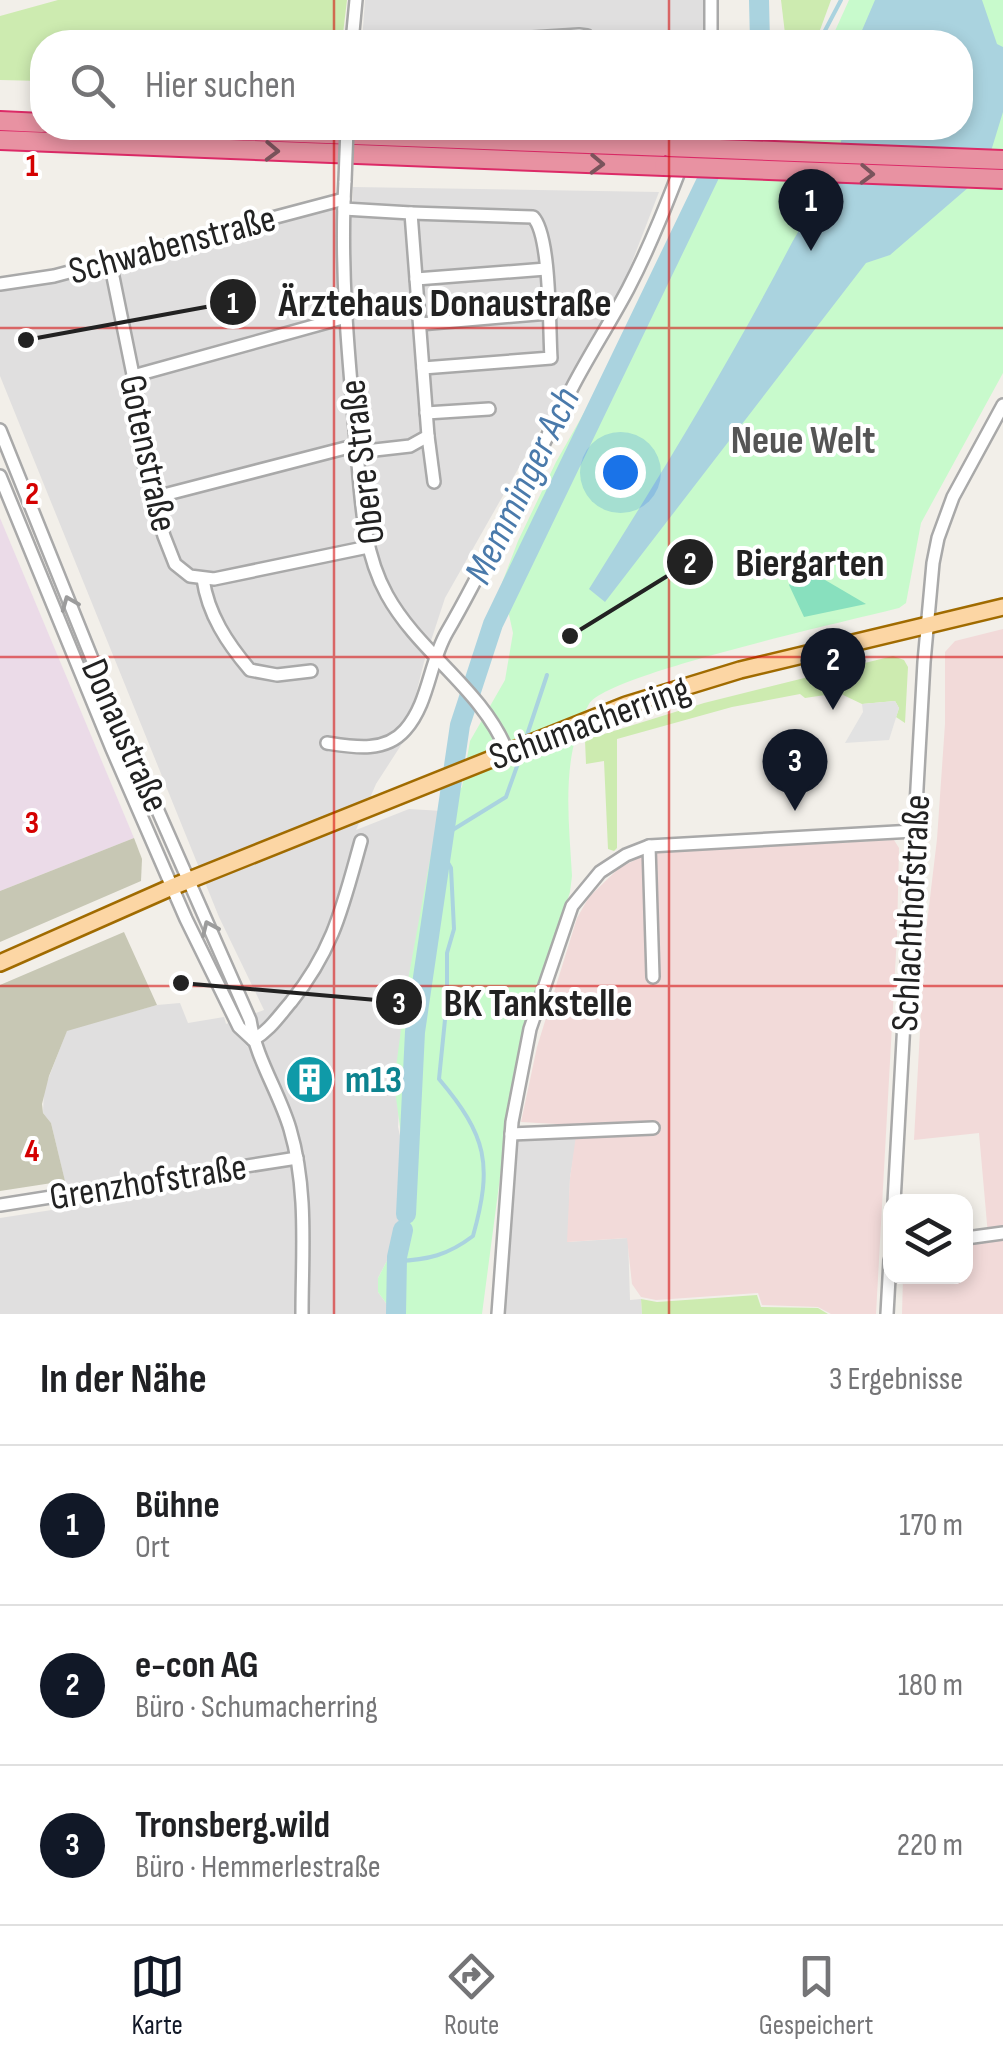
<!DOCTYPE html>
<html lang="de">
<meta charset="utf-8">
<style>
:root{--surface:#fff;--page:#f6f6f6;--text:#202124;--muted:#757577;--line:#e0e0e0;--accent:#111827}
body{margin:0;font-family:"Sofia Sans Condensed",sans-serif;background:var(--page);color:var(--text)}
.controls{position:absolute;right:30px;bottom:30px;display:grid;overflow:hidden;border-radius:20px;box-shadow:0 5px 15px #0003}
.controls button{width:90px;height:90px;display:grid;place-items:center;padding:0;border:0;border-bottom:2px solid var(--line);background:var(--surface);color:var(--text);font:50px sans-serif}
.you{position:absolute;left:620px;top:472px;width:35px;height:35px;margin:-25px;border:8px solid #fff;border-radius:50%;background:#1a73e8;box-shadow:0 0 0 15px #1a73e833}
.badge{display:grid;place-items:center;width:65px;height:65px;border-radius:50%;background:var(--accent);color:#fff;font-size:32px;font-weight:700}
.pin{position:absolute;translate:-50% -82px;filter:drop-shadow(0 2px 5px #0008)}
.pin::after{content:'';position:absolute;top:52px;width:35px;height:30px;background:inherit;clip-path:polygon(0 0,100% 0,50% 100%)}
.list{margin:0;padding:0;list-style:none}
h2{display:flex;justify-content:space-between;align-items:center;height:130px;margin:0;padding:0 40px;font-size:42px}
h2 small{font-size:32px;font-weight:400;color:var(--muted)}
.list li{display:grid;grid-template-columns:65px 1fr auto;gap:30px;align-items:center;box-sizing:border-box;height:160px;padding:0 40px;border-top:2px solid var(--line)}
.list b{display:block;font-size:38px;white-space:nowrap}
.list p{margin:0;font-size:32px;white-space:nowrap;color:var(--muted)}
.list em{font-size:32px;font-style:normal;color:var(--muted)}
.icon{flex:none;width:55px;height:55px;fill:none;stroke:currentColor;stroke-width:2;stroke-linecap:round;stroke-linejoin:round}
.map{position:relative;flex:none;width:1003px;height:1314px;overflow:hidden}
.search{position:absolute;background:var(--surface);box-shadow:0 5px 15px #0003;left:30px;right:30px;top:30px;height:110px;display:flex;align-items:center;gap:25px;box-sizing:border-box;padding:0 35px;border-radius:40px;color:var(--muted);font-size:38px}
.sheet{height:610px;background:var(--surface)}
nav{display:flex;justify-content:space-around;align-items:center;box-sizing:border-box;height:140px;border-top:2px solid var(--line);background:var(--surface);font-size:28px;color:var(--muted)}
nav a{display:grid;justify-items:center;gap:5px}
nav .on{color:var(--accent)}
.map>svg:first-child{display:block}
.residential{fill:#e0dfdf}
.commercial{fill:#f2dad9}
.industrial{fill:#ebdbe8}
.construction{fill:#c7c7b4}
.grass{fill:#cdebb0}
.park{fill:#c8facc}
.pitch{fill:#88e0be}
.parking{fill:#e2e2e2}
.water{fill:#aad3df}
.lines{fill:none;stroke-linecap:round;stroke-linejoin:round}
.stream{stroke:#aad3df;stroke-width:4}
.river{stroke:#aad3df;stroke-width:20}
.minor-casing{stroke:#a9a9a9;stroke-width:16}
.major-casing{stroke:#a06b00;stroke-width:20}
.highway-casing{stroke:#dc2a67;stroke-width:22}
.minor{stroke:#fff;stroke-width:11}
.major{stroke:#fcd6a4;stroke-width:15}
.highway{stroke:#e892a2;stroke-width:18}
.minor-bridge-casing{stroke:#a9a9a9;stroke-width:16;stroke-linecap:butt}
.highway-bridge-casing{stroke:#dc2a67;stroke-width:22;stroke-linecap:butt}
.minor-bridge{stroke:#fff;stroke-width:11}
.highway-bridge{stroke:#e892a2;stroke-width:18}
.oneway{stroke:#7b545c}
.oneway2{stroke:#9c9c9c}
.grid{fill:none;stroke:#d40000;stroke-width:2.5;stroke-opacity:0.55}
.labels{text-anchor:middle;stroke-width:8;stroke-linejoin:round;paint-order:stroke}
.street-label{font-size:38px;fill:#222;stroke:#fff}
.culture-label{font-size:38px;font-weight:bold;fill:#0d838f;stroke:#fff;text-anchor:start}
.neighbourhood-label{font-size:40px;font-weight:bold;fill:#555;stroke:#fff}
.water-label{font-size:40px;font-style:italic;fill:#4a7aab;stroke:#fff}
.grid-label{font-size:32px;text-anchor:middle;font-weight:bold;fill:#d40000;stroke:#fff;stroke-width:8;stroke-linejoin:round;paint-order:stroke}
.leader{fill:none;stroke:#222;stroke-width:4}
.callout-dot{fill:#222;stroke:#fff;stroke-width:4}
.mark-label{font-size:30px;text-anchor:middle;font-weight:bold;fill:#fff}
.callout-label{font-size:40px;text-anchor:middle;font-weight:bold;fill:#222;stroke:#fff;stroke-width:8;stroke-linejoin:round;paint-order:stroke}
</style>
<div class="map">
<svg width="1003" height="1314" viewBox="0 0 1003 1314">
<rect width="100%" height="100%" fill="#f2efe9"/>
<g class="residential">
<path d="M365,0H706L702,42H362Z"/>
<path d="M353,187L659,192L625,280L445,598L424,662L405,739L376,784L356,830L409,809L442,811L406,991L398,1127L403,1149V1207L389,1257L378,1278V1292L394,1314H0V1218L71,1207L51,1123L43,1113L44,1090L67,1030L157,1005L180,1003L188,1023L224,1017L226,1024L264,1010L219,917L0,376V292L125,264L353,203Z"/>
<path d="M577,1136L570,1178L568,1242L628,1238L630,1300L641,1299L642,1314H504L516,1141Z"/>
</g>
<g class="commercial">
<path d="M1003,629V1314H902L903,1277L966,1276V1239L988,1235L979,1133L914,1140L925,940L937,839L945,724V652L955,641Z"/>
<path d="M894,840L899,848L897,935L876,1314H831L818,1307L762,1305L758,1293L656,1300L641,1297L632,1284L627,1238L567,1242L570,1178L577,1128L574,1125L521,1122L537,1047L577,918L589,897L619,868L647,854L661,852Z"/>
</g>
<path class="industrial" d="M0,518L134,838L0,891Z"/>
<g class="construction">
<path d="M134,838L142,859L141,881L0,942V891Z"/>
<path d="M124,932L157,1005L67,1031L49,1076L42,1104L43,1113L51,1123L65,1181L0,1191V985Z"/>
</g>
<g class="grass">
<path d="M58,0H347L342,42H42V81L0,80V16Z"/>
<path d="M781,0H831L820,30L805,42H786Z"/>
<path d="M893,656L904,660L908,667L905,723L896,717L899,708L895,701L862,704L839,693L805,698L800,694L732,707L617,739V848L614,851L608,849L604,761L586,764L585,740L704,703Z"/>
<path d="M757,1295L761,1307L818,1308L828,1314H642L641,1299L657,1302Z"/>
</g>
<path class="park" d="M849,0H1003V373L921,523L906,603L899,608C853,620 606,674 589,704C560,756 569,820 572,876L570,892L514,1071L482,1314H394L378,1292V1278L389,1257L403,1207V1149L394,1083L406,991L435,832L443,807L462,787L470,741L505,680L513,633L502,583L518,541L556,462L680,244L723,128H960V42H830Z"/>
<path class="pitch" d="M803,567L866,604L804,617L789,585Z"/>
<path class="parking" d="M895,701L899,708L889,740L845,743L863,712L862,704Z"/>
<path class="water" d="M875,0H982L997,44L1003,47V112L984,174L890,255L866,263L605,602L589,589C658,479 727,367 787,252C801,224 820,201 833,172C839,159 840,142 844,128H960V42H857Z"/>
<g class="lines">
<g class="stream">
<path d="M819,42L841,0"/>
<path d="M525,741L547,675"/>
<path d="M446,834L506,797L521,755"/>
<path d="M397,1261C428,1260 448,1255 473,1236C493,1164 487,1136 439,1079L447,1000V953L454,929L451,868L443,854"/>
</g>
<g class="river">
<path d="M759,0L760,42"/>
<path d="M406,1214L415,1032L460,725L493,624L732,128"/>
<path d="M396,1314L397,1257L403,1230"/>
</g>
<defs>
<g id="minor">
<path d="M711,0V42"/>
<path d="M352,42L356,0"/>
<path d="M469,42L579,35L587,36L591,42"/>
<path d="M345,181C340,267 348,354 356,440C361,492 361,548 387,595C419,653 482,689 507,751"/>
<path d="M344,209L411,213L428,436L410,446L357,452"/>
<path d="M411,213L533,217C551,235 549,330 551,358L423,368"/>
<path d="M110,262L140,409L142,457L164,536L175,564L190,576L214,579L368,547"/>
<path d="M416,279L546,269"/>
<path d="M0,284L54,276L344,199"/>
<path d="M420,324L549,313"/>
<path d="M133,376L346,317"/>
<path d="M426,413L489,409"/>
<path d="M0,430L103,686L250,1020C256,1059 279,1092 290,1129C308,1190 302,1252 302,1314"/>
<path d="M428,436L434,482"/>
<path d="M0,476L112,749L186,919L239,1027L253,1040"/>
<path d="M152,498L357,445"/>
<path d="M203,579C208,614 227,643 250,670L277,675L311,671"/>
<path d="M327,743C353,747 385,753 405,730C429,703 429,663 447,632C493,553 529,469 572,388C589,355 610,323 628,289C655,237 675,182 696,128"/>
<path d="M649,846L653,977"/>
<path d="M253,1040C270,1030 278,1017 291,1002C334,949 343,905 361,841"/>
<path d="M511,1134L653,1128"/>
<path d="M894,1202L924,662L933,563L938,538L953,497L1003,405"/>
<path d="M0,1205L297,1158"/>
<path d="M966,1238L1003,1233"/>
<path d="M498,1314L512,1122L530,1029L572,906L600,872L626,855L649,846L914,831"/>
<path d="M887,1314L890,1260"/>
</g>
<path id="major" d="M0,963L172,887L626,705L740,670L1003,607"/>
<g id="highway">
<path d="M0,121L42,123"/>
<path d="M165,128L669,147"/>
<path d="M0,140L664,166"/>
</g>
</defs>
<use href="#minor" class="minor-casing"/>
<use href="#major" class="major-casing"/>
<use href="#highway" class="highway-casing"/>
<use href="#minor" class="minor"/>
<use href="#major" class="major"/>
<use href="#highway" class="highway"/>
<defs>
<path id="minor-bridge" d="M345,181L347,128"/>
<g id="highway-bridge">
<path d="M669,147L1003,160"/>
<path d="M664,166L1003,179"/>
</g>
</defs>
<use href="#minor-bridge" class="minor-bridge-casing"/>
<use href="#highway-bridge" class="highway-bridge-casing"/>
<use href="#minor-bridge" class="minor-bridge"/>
<use href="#highway-bridge" class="highway-bridge"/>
</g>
<defs><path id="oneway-chevron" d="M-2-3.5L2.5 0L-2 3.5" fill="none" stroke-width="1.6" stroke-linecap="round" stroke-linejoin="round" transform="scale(2.5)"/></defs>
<g class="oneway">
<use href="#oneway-chevron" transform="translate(272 151) rotate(2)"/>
<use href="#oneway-chevron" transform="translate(597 164) rotate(2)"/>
<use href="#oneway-chevron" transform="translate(867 174) rotate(2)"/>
</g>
<g class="oneway2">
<use href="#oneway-chevron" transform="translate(69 603) rotate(-112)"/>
<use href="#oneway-chevron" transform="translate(209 928) rotate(-114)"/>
</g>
<path class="grid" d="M334,0V42M669,0V42M334,128V1314M669,128V1314M0,328H1003M0,657H1003M0,986H1003"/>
<defs>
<symbol id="building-disc" viewBox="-11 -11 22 22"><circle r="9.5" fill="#0f9aa8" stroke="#fff"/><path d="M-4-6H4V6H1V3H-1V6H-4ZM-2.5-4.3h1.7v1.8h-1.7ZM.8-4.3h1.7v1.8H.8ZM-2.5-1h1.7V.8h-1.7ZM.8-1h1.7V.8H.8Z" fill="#fff"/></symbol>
</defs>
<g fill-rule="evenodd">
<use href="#building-disc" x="282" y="1052" width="55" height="55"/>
</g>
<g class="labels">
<g class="street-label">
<text transform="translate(172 244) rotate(-15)" y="13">Schwabenstraße</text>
<text transform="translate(149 453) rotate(78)" y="13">Gotenstraße</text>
<text transform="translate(361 462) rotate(-97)" y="13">Obere Straße</text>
<text transform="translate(589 722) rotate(-20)" y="13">Schumacherring</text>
<text transform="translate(126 735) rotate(66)" y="13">Donaustraße</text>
<text transform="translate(910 913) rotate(-87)" y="13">Schlachthofstraße</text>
<text transform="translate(148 1181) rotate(-9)" y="13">Grenzhofstraße</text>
</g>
<g class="culture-label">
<text x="345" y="1092">m13</text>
</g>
<g class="neighbourhood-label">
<text x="803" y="453">Neue Welt</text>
</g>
<g class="water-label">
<text transform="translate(521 485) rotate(-64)" y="14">Memminger Ach</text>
</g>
</g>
<g class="grid-label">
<text x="32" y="176">1</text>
<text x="32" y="504">2</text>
<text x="32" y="833">3</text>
<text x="32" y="1161">4</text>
</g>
<path class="leader" d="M26 340L233 302M570 636L690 562M181 983L399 1002"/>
<g class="callout-dot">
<circle cx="26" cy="340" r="10"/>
<circle cx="570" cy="636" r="10"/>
<circle cx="181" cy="983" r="10"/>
<circle cx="233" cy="302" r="25"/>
<circle cx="690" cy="562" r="25"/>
<circle cx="399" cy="1002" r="25"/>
</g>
<g class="mark-label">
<text x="233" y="313">1</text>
<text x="690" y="573">2</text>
<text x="399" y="1013">3</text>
</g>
<g class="callout-label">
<text x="445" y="316">Ärztehaus Donaustraße</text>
<text x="810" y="576">Biergarten</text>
<text x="538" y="1016">BK Tankstelle</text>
</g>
</svg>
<div class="controls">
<button><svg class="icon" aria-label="layers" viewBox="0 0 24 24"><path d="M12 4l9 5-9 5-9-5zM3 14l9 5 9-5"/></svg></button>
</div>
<div class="you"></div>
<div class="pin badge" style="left:811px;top:251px">1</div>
<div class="pin badge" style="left:833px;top:710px">2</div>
<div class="pin badge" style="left:795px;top:811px">3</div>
<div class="search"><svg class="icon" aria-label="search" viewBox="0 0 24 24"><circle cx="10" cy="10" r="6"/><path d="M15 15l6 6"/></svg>Hier suchen</div>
</div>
<section class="sheet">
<h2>In der Nähe<small>3 Ergebnisse</small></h2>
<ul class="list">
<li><span class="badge">1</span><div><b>Bühne</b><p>Ort</p></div><em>170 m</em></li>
<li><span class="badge">2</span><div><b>e-con AG</b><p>Büro · Schumacherring</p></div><em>180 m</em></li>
<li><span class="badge">3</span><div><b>Tronsberg.wild</b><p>Büro · Hemmerlestraße</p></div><em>220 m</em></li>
</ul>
</section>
<nav>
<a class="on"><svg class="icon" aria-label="map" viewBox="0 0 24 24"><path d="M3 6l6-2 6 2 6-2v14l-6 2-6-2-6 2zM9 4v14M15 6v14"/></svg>Karte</a>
<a><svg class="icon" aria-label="directions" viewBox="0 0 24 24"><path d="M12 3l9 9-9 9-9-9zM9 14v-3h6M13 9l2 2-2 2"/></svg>Route</a>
<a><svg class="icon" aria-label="saved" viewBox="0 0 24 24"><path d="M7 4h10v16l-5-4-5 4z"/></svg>Gespeichert</a>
</nav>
